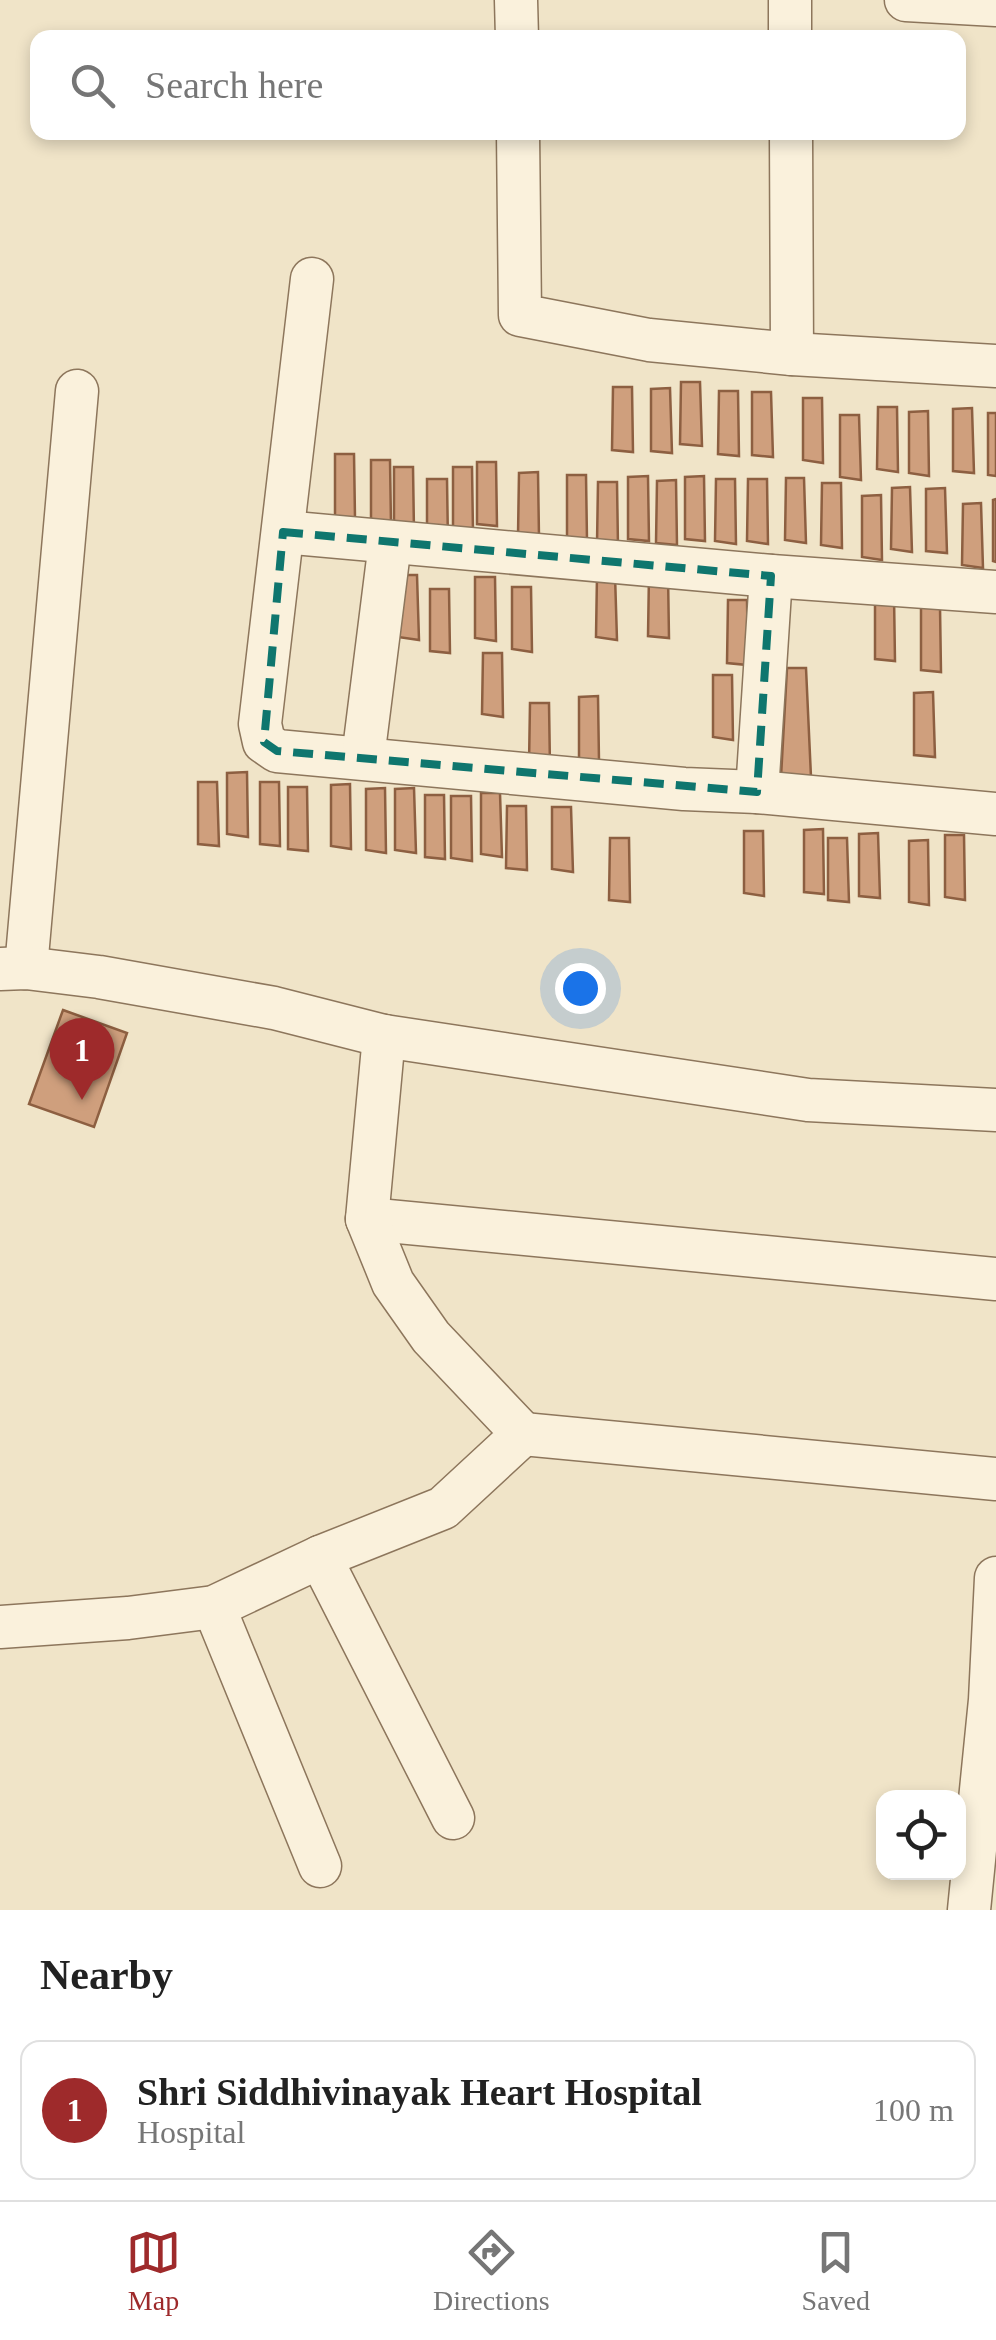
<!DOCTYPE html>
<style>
:root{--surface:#fff;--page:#f2f2f2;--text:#222;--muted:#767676;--line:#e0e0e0;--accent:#9e2a2b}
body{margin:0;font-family:"Times New Roman",serif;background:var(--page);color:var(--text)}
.controls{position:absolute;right:30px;bottom:30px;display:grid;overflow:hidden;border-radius:20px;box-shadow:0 5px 15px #0003}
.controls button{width:90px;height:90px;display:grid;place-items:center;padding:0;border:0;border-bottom:2px solid var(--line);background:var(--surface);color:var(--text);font:50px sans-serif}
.you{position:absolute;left:580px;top:988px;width:35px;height:35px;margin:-25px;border:8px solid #fff;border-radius:50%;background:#1a73e8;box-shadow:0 0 0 15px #1a73e833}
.badge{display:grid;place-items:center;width:65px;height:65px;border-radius:50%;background:var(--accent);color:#fff;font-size:32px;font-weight:700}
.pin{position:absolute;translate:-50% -82px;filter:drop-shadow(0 2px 5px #0008)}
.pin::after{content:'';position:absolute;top:52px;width:35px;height:30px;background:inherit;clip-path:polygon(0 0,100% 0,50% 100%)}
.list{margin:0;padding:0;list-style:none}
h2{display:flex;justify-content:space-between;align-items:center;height:130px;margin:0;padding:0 40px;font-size:42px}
h2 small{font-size:32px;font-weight:400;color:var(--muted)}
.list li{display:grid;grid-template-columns:65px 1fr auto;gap:30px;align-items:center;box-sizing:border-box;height:140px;margin:0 20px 20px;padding:0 20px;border:2px solid var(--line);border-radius:20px}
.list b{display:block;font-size:38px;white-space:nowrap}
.list p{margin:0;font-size:32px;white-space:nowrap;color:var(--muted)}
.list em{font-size:32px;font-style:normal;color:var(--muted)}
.icon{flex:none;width:55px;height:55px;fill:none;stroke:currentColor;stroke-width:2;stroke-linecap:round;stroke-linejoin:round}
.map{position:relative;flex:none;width:996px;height:1910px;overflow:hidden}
.search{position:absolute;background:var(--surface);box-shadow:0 5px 15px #0003;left:30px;right:30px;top:30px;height:110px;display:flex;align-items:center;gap:25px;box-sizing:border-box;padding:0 35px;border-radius:20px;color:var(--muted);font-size:38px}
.sheet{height:290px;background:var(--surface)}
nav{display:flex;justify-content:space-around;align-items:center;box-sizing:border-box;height:140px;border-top:2px solid var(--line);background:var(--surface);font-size:28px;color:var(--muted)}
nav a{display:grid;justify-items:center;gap:5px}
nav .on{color:var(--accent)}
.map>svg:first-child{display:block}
.building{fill:#cf9f7d;stroke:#8d5f41;stroke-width:2.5}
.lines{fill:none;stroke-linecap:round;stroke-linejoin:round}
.minor-casing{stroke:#8d765c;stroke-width:45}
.minor{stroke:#faf1dc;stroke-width:42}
.marked{fill:none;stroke:#0f766e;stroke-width:8;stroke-dasharray:20 12;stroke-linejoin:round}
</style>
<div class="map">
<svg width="996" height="1910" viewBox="0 0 996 1910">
<rect width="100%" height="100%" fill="#f0e4c8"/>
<g class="building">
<path d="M681,382H700L702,446L680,444Z"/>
<path d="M613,387H632L633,452L612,450Z"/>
<path d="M670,388L672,453L651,451V389Z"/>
<path d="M719,391H738L739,456L718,454Z"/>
<path d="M752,392H771L773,457L752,455Z"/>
<path d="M803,398H822L823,463L803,460Z"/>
<path d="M878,407H897L898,472L877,469Z"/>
<path d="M972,408L974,473L953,471V409Z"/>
<path d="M928,411L929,476L909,473V412Z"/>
<path d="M988,413H996V476L988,475Z"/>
<path d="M840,415H859L861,480L840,477Z"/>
<path d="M335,454H354L355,518L335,516Z"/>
<path d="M371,460H390L391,525L371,523Z"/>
<path d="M477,462H496L497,526L477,524Z"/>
<path d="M394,467H413L414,532L394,530Z"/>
<path d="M453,467H472L473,532L453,530Z"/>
<path d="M538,472L539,537L518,535L519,473Z"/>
<path d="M567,475H586L587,540L567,538Z"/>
<path d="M648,476L649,541L628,539V477Z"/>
<path d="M704,476L705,541L685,539V477Z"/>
<path d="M786,478H804L806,543L785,540Z"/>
<path d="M427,479H447L448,544L427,541Z"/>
<path d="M716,479H735L736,544L715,541Z"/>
<path d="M748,479H767L768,544L747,541Z"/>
<path d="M676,480L677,545L656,543L657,481Z"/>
<path d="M598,482H617L618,547L597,544Z"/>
<path d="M822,483H841L842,548L821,545Z"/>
<path d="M910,487L912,552L891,549L892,488Z"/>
<path d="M945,488L947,553L926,551V489Z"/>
<path d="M881,495L882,560L862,557V496Z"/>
<path d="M996,499V562L993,561V500Z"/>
<path d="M981,503L983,568L962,565L963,504Z"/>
<path d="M649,574H668L669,638L648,636Z"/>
<path d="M398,575H417L419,640L398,637Z"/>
<path d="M597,575H615L617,640L596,637Z"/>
<path d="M475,577H495L496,641L475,638Z"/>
<path d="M512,587H531L532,652L512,649Z"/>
<path d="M430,589H449L450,653L430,651Z"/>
<path d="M875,596H894L895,661L875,659Z"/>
<path d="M728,600H747L748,665L727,663Z"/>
<path d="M921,607H940L941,672L921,670Z"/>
<path d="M483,653H502L503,717L482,714Z"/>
<path d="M787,668H806L811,777H781Z"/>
<path d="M713,675H732L733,740L713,737Z"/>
<path d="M933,692L935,757L914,755V693Z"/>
<path d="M598,696L599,761L579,759V697Z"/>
<path d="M530,703H549L550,768L529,765Z"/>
<path d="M247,772L248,837L227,834V773Z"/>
<path d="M198,782H217L219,846L198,844Z"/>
<path d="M260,782H279L280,846L260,844Z"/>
<path d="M350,784L351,849L331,846V785Z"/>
<path d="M288,787H307L308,851L288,849Z"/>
<path d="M385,788L386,853L366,850V789Z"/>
<path d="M414,788L416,853L395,850V789Z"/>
<path d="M481,793H500L502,857L481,854Z"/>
<path d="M425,795H444L445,859L425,857Z"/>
<path d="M451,796H471L472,861L451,858Z"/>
<path d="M507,806H526L527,870L506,868Z"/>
<path d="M552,807H571L573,872L552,869Z"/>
<path d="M823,829L824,894L804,892V830Z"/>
<path d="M744,831H763L764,896L744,893Z"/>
<path d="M878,833L880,898L859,896V834Z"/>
<path d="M945,835H964L965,900L945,897Z"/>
<path d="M610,838H629L630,902L609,900Z"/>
<path d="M828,838H847L849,902L828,900Z"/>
<path d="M928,840L929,905L909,902V841Z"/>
<path d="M63,1010L127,1033L94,1127L29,1104Z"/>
</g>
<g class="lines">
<defs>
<g id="minor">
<path d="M516,0L517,38"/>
<path d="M790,0V38"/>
<path d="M906,0L996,5"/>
<path d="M518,132L520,315L649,340L792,354L996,366"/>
<path d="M791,132L792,354"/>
<path d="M312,279L260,724L264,742L277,751L684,789L757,792L996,814"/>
<path d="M283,532L771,576L996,592"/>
<path d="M363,758L390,543"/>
<path d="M757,792L771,576"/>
<path d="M26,968L77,391"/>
<path d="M0,969L26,968L99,977L274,1008L384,1036L808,1100L996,1110"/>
<path d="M367,1219L996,1279"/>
<path d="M523,1434L996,1479"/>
<path d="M320,1557L453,1818"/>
<path d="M214,1607L320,1866"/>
<path d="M0,1627L128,1618L214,1607L320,1557L443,1508L523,1434L431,1337L393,1283L367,1219L384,1036"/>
<path d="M969,1910L990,1700L996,1578"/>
</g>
</defs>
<use href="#minor" class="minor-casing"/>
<use href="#minor" class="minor"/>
</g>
<path class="marked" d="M283,532L771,576L757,792L277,751L264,742Z"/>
</svg>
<div class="controls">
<button><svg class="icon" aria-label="locate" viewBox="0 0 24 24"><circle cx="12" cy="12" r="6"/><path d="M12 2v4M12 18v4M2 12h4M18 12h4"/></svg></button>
</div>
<div class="you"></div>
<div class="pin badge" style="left:82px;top:1100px">1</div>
<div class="search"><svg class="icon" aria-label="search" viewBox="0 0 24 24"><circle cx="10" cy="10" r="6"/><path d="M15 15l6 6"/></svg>Search here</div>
</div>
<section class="sheet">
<h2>Nearby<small></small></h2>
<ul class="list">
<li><span class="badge">1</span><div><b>Shri Siddhivinayak Heart Hospital</b><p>Hospital</p></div><em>100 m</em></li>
</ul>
</section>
<nav>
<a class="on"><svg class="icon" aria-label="map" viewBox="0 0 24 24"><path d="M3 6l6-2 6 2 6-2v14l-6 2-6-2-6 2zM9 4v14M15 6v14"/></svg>Map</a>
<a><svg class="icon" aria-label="directions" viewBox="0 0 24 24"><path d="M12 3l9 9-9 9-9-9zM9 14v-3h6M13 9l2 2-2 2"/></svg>Directions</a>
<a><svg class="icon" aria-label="saved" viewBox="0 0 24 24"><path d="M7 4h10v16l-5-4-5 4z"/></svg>Saved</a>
</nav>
